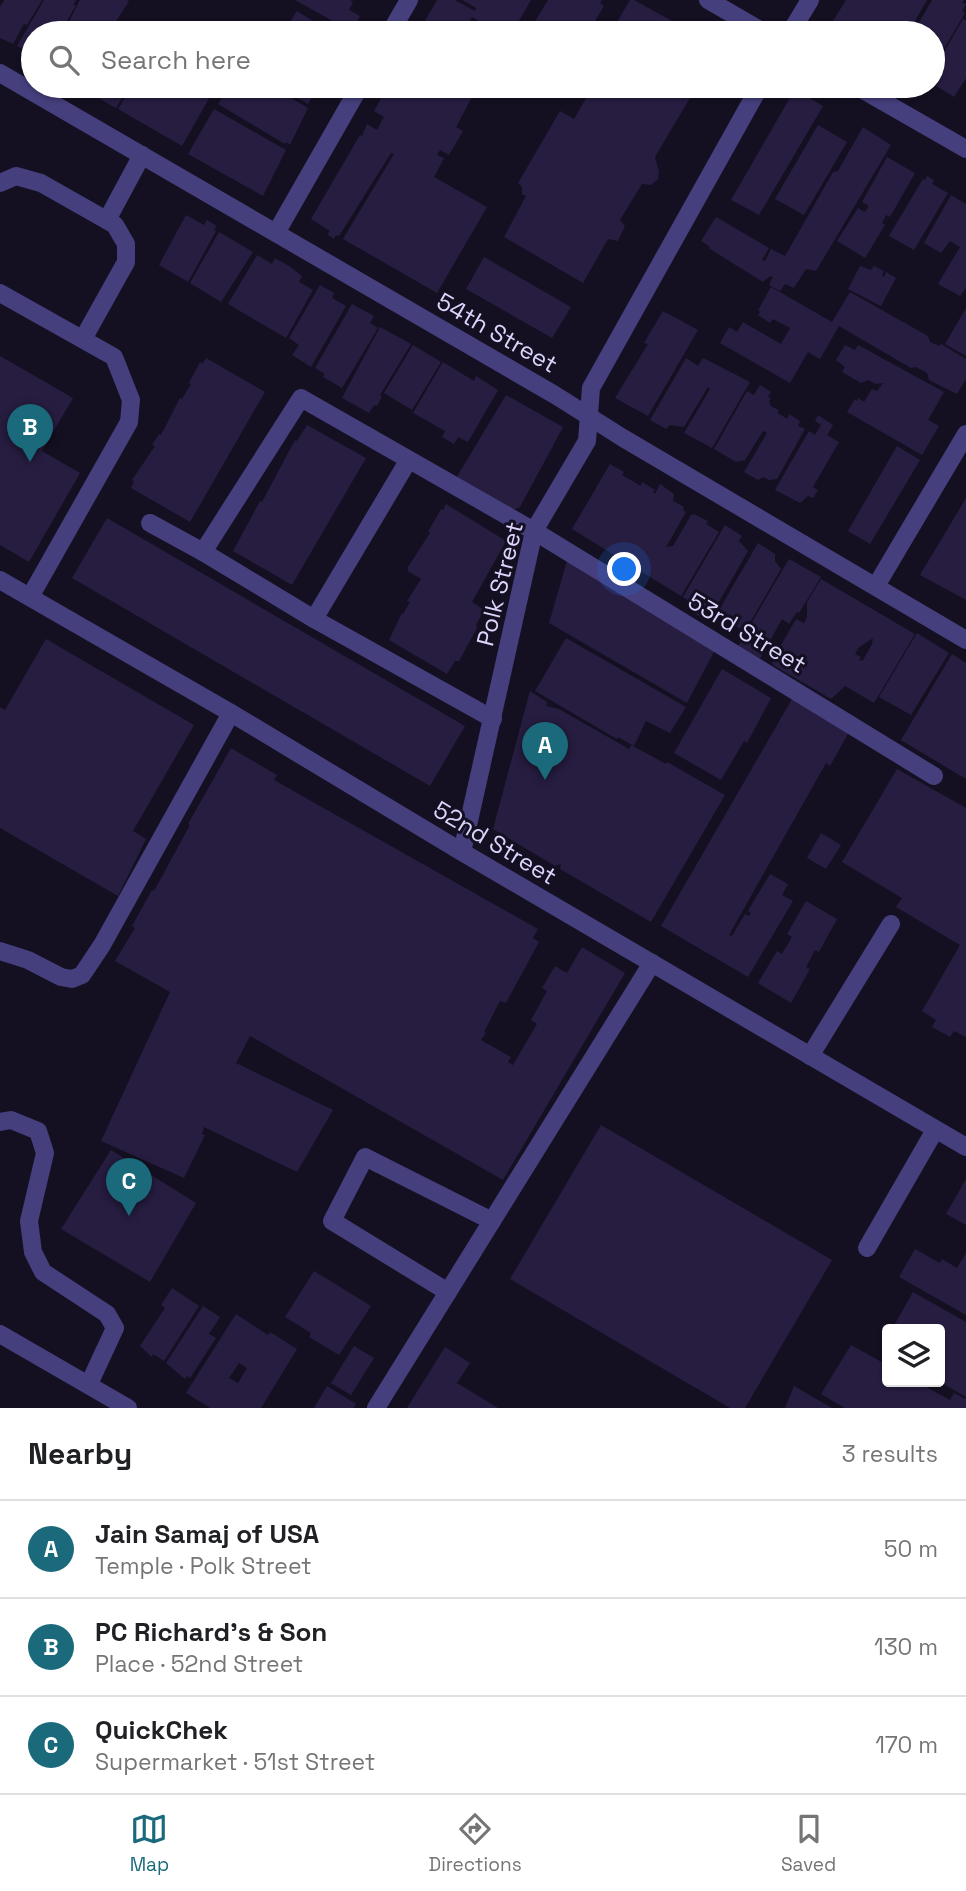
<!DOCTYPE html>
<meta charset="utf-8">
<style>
:root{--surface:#fff;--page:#f2f2f2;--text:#202124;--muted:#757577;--line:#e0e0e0;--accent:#1b6a7c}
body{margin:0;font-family:"Space Grotesk",sans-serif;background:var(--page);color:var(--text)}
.controls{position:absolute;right:21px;bottom:21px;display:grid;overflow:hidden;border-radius:7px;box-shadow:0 2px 5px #0004}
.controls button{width:63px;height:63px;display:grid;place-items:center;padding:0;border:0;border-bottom:2px solid var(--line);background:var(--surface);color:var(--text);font:35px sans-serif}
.you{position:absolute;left:625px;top:570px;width:24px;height:24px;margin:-18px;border:5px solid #fff;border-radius:50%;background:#1a73e8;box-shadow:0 0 0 10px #1a73e833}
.badge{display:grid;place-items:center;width:46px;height:46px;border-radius:50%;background:var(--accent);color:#fff;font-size:23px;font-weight:700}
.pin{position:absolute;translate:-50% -58px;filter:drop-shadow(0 2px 4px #0008)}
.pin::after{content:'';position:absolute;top:37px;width:24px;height:21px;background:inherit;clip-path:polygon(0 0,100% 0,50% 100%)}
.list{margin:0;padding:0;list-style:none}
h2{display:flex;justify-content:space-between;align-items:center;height:91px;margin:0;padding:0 28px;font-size:30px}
h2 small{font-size:23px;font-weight:400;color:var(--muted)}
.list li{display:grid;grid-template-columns:46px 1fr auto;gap:21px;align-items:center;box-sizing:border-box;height:98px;padding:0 28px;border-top:2px solid var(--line)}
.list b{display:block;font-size:26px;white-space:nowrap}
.list p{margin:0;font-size:23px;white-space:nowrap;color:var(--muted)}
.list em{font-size:23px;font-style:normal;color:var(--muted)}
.icon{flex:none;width:38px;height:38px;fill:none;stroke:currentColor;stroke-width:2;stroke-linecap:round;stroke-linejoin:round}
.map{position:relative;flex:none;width:966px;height:1408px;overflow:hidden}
.search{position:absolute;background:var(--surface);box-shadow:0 2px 5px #0004;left:21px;right:21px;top:21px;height:77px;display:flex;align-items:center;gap:18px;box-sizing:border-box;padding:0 24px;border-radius:38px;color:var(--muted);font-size:26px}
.sheet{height:385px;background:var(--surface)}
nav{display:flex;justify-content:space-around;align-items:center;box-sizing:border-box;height:98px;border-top:2px solid var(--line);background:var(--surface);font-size:19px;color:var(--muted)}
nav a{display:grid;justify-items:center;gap:4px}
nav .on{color:var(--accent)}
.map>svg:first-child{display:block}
.building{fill:#271d41;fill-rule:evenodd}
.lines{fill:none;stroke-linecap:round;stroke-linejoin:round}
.minor{stroke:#453f7d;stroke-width:18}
.labels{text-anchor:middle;stroke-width:6;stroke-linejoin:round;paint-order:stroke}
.street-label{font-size:24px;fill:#dbd4fb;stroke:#141022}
</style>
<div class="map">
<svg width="966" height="1408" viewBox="0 0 966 1408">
<rect width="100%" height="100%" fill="#141022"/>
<g class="building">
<path d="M4,0H42L27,25L24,24L13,44L0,38V7Z"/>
<path d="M44,0H76L73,5H76L60,33H33V55L17,46Z"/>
<path d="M80,0H127L129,1L113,26L110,24L104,33H63Z"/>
<path d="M295,0H350L353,2L349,10L360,16L352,29L341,23L340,25Z"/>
<path d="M437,0H455L475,11L476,8L462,0H531L512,33H499L472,17L463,33H418Z"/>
<path d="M548,0H602L600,3L604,6L588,33H528Z"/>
<path d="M630,0H634L694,33H619L613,29Z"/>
<path d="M846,0H927L908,33H842L830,26Z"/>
<path d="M932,0H964L962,3L966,4L962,11L965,13L933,67V33H913Z"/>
<path d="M297,11L332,33H283Z"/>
<path d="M963,19L966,20V78L954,97L933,84V71Z"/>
<path d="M77,86H129L116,108Z"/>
<path d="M132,86H216L182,146L118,109Z"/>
<path d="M229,86H271L308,108L290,145L286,142L285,144L218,104Z"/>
<path d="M276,86H311L316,90L308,104Z"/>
<path d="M404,86H478L456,127L463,131L449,155L440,150L437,155L444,158L434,177L487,207L437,293L343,239L394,154L391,153L339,236L336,235L334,239L327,234L330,231L311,219L360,135L362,136L367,124L377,130L384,117L374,111L387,88L399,95Z"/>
<path d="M593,86H697L655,157L659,172L658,179L651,185L642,184L620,220L625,226L618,241L608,239L583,283L504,237L526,196L522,194V187L518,183L560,111L574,119Z"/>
<path d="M795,89L823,106L759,215L731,200Z"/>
<path d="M214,109L286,150L263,196L188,154Z"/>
<path d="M818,125L847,142L804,215L775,199Z"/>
<path d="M863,127L891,145L816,271L806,269L794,288L785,284L780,291L769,285L773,277L770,276L763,282L710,249L709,246L701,241L716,217L769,248L762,260L765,261L771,249L785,256L833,172L838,171Z"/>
<path d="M887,157L915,173L890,217L886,215L882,223L885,225L865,258L837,241L858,208L865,212L869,206L862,202Z"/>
<path d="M927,176L934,180L932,184L948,193L914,250L889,236L923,179L925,180Z"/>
<path d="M951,195L966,204V288L960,296L938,284L960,247L950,241L941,253L924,243Z"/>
<path d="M186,215L204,225L207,220L217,226L214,230L216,231L188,282L159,265Z"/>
<path d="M219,232L253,252L221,302L190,283Z"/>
<path d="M257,255L272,264L275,258L289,266L302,276L299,282L313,290L286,338L228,304Z"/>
<path d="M484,257L571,307L552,338L466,289Z"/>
<path d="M860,266L871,270L874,266L884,271L882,275L884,277L886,272L896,278L881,306L848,289Z"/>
<path d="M320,285L334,293L332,298L346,306L311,367L292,355L299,345L289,338Z"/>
<path d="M771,287L832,322L850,292L928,336L930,342L939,346L941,344L966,359V379L957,394L929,380L927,373L916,367L911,368L839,326L820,359L808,352L790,383L720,343L729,327L737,332L743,322L781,344L790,328L773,319L770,323L758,315L760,312L758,310Z"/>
<path d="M352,304L374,316L370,323L378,328L342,388L323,377L325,374L315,368Z"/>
<path d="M966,308V356L945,344Z"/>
<path d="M663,311L698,330L648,416L615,398L648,344L644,343Z"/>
<path d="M380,327L411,344L380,395L382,396L377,406L374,405L369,413L342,398Z"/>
<path d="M413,345L441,362L412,410L384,393Z"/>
<path d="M845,345L855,350L858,345L944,392L928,420L939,426L922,455L847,412L855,399L857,401L858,398L864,402L872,389L877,391L883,383L876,384L868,380L861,383L842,372L845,367L836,360Z"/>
<path d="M0,356L73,398L42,451L80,473L29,562L0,545Z"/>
<path d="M206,358L265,392L190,522L131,488L134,482L132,480L155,446L152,445L159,434L161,435L180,398L182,399L191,384L189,383L200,362L202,364Z"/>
<path d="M686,358L698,366L703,358L750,382L712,448L684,433L710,389L708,387L684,427L670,425L666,429L650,420Z"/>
<path d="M443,362L474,381L476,376L498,390L468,442L458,437L454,444L442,437L445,431L413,413Z"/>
<path d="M760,385L771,392L768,397L771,399L769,401L771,406L778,410V413L787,419L789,414L800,421L798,426L805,429L777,479L769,480L763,477L758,480L744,472L767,433L763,431L745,460L736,462L714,449L747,391L754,395Z"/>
<path d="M506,395L563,427L520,507L509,512L455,480Z"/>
<path d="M818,415L833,425L827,435L839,442L813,487L818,490L813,498L808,496L800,503L775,490L809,431L815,435L821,425L815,421Z"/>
<path d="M307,425L366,458L292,585L233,551L260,501L262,502L295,440L297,441Z"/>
<path d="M897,446L920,460L870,544L848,531Z"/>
<path d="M610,464L624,472L622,475L641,486L642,482L655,490L653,492L655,494L660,484L674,494L673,501L684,507L683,510L686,512L666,547L673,546L691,515L694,514L708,521L706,524L719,532L681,596L572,529Z"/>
<path d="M966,498V600L920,575Z"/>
<path d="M446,504L506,541L472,602L484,610L476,625L477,628L459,661H455L447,674L389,640L402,613L403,614L410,602L407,601L421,579L408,571V567L430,533L428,532L441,509L443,510Z"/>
<path d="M107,518L465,726L430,786L72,578Z"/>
<path d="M725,525L742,536L739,541L748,551L712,614L705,610L701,617L689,611L694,604L683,597Z"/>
<path d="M758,543L775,554V561L781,569L745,631L716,615Z"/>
<path d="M789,559L821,577L799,613L797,612L789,624L782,619L760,659L738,646Z"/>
<path d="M567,561L716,648L687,703L549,623Z"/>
<path d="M821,579L915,634L874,703L845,686L831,699L773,665L772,661L796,619L804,623L807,617V602ZM873,638L872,644L863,660L859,661L861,657L855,654L858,648Z"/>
<path d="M917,633L949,653L911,715L879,697Z"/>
<path d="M566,638L686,707L670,733L646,721L634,746L618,737L617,739L535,691Z"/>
<path d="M46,639L194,725L133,831L146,839L118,896L0,828V707L5,710Z"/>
<path d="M952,654L966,663V779L901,740Z"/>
<path d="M722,669L771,698L747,743L744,741L721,780L674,753Z"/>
<path d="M530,691L547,702L546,706L559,709L629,749L631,745L666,764L667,762L725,795L651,922L560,869L561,864L555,866L493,829Z"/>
<path d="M792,699L849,732L830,766L826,763L729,935L732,936L745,914L749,916L751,913L748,911L770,874L788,884L782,895L793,901L748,977L661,926Z"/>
<path d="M231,748L277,775L274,780L538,929L533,938L539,942L506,1003L500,1001L484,1032L486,1033L481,1040L511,1057L508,1062L513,1065L537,1024L531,1020L547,991L542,988L555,966L567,973L582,947L625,973L503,1180L250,1036L236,1063L333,1110L297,1172L204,1127L202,1134L205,1135L184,1178L101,1141L170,992L115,961L135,928L132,926L152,890L154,891L190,825L188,824Z"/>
<path d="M897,769L966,808V1037L954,1031L950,1037L932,1027L936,1020L922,1011L960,945L896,907L902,898L842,862Z"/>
<path d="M821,833L841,845L826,869L807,858Z"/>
<path d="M806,901L837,919L819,952L815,950L806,967L810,969L791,1003L758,983L777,951L782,954L792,937L787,934Z"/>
<path d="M601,1125L832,1260L745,1408H730L510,1279Z"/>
<path d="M111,1150L196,1203L150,1282L61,1229Z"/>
<path d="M966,1179V1225L946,1214Z"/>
<path d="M915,1249L940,1263L942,1259L957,1268L966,1253V1315L899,1277Z"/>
<path d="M314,1271L371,1306L339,1355L309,1337L311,1333L285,1317Z"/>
<path d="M172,1288L199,1306L164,1361L153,1354L152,1357L140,1346L165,1308L161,1305Z"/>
<path d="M913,1292L966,1322V1397L940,1382V1329H892Z"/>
<path d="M203,1306L220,1317L209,1334L216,1338L190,1378L187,1376L185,1379L166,1363Z"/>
<path d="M236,1314L268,1335L270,1332L297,1349L261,1408H210L186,1393ZM239,1363L247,1368L238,1383L229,1378Z"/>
<path d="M851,1345L887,1365V1382H917L950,1400L954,1393L966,1399V1408H845L821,1394Z"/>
<path d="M354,1346L374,1358L351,1395L331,1383Z"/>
<path d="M445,1347L470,1363L457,1383L498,1408H407Z"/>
<path d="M327,1386L356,1404L353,1408H314Z"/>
<path d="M794,1386L832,1408H785Z"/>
</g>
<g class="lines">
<g class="minor">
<path d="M708,0L765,33"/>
<path d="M390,33L409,0"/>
<path d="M790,33L810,0"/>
<path d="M0,73L555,395L623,438L966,640"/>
<path d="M856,86L966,149"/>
<path d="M0,183L16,176L41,183L115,225L126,244V262L83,339"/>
<path d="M107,220L142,155"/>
<path d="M276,233L360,86"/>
<path d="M0,293L114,357L131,400L129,422L30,597"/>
<path d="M150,523L203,552"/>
<path d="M0,580L231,713L462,852L966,1147"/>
<path d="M876,586L966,434"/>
<path d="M314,619L408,461"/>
<path d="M493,719L314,619L203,552L301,398L534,531L934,776"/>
<path d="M462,852L534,531L587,441L591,388L760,86"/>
<path d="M0,951L28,960L61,977L72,979L82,975L102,945L231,713"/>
<path d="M810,1056L891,924"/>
<path d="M0,1122L11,1120L38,1131L45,1153L29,1221L33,1252L43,1272L107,1314L115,1328L89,1384"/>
<path d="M867,1248L935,1130"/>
<path d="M448,1292L332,1221L365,1157L492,1221"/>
<path d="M0,1334L128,1408"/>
<path d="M376,1408L652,963"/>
</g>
</g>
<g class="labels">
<g class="street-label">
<text transform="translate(497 333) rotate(30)" y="8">54th Street</text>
<text transform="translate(500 584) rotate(-76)" y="8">Polk Street</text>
<text transform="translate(747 633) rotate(31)" y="8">53rd Street</text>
<text transform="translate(495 843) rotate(31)" y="8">52nd Street</text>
</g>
</g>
</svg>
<div class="controls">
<button><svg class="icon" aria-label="layers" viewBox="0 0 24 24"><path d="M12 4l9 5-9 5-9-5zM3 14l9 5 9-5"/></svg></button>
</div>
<div class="you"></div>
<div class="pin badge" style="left:545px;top:780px">A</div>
<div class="pin badge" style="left:30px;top:462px">B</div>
<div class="pin badge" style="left:129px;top:1216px">C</div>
<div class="search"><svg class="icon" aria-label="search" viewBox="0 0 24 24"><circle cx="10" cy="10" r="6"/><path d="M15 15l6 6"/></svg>Search here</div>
</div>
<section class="sheet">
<h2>Nearby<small>3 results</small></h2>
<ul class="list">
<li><span class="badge">A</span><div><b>Jain Samaj of USA</b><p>Temple · Polk Street</p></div><em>50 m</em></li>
<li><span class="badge">B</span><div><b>PC Richard's &amp; Son</b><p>Place · 52nd Street</p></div><em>130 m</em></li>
<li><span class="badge">C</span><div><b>QuickChek</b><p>Supermarket · 51st Street</p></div><em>170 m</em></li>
</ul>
</section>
<nav>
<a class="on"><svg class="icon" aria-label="map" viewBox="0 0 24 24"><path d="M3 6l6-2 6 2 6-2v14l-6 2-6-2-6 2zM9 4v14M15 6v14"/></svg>Map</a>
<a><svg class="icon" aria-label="directions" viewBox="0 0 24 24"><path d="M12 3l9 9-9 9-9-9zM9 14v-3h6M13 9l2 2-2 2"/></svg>Directions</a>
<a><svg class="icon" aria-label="saved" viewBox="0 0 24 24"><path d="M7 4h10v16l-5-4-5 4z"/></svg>Saved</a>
</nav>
